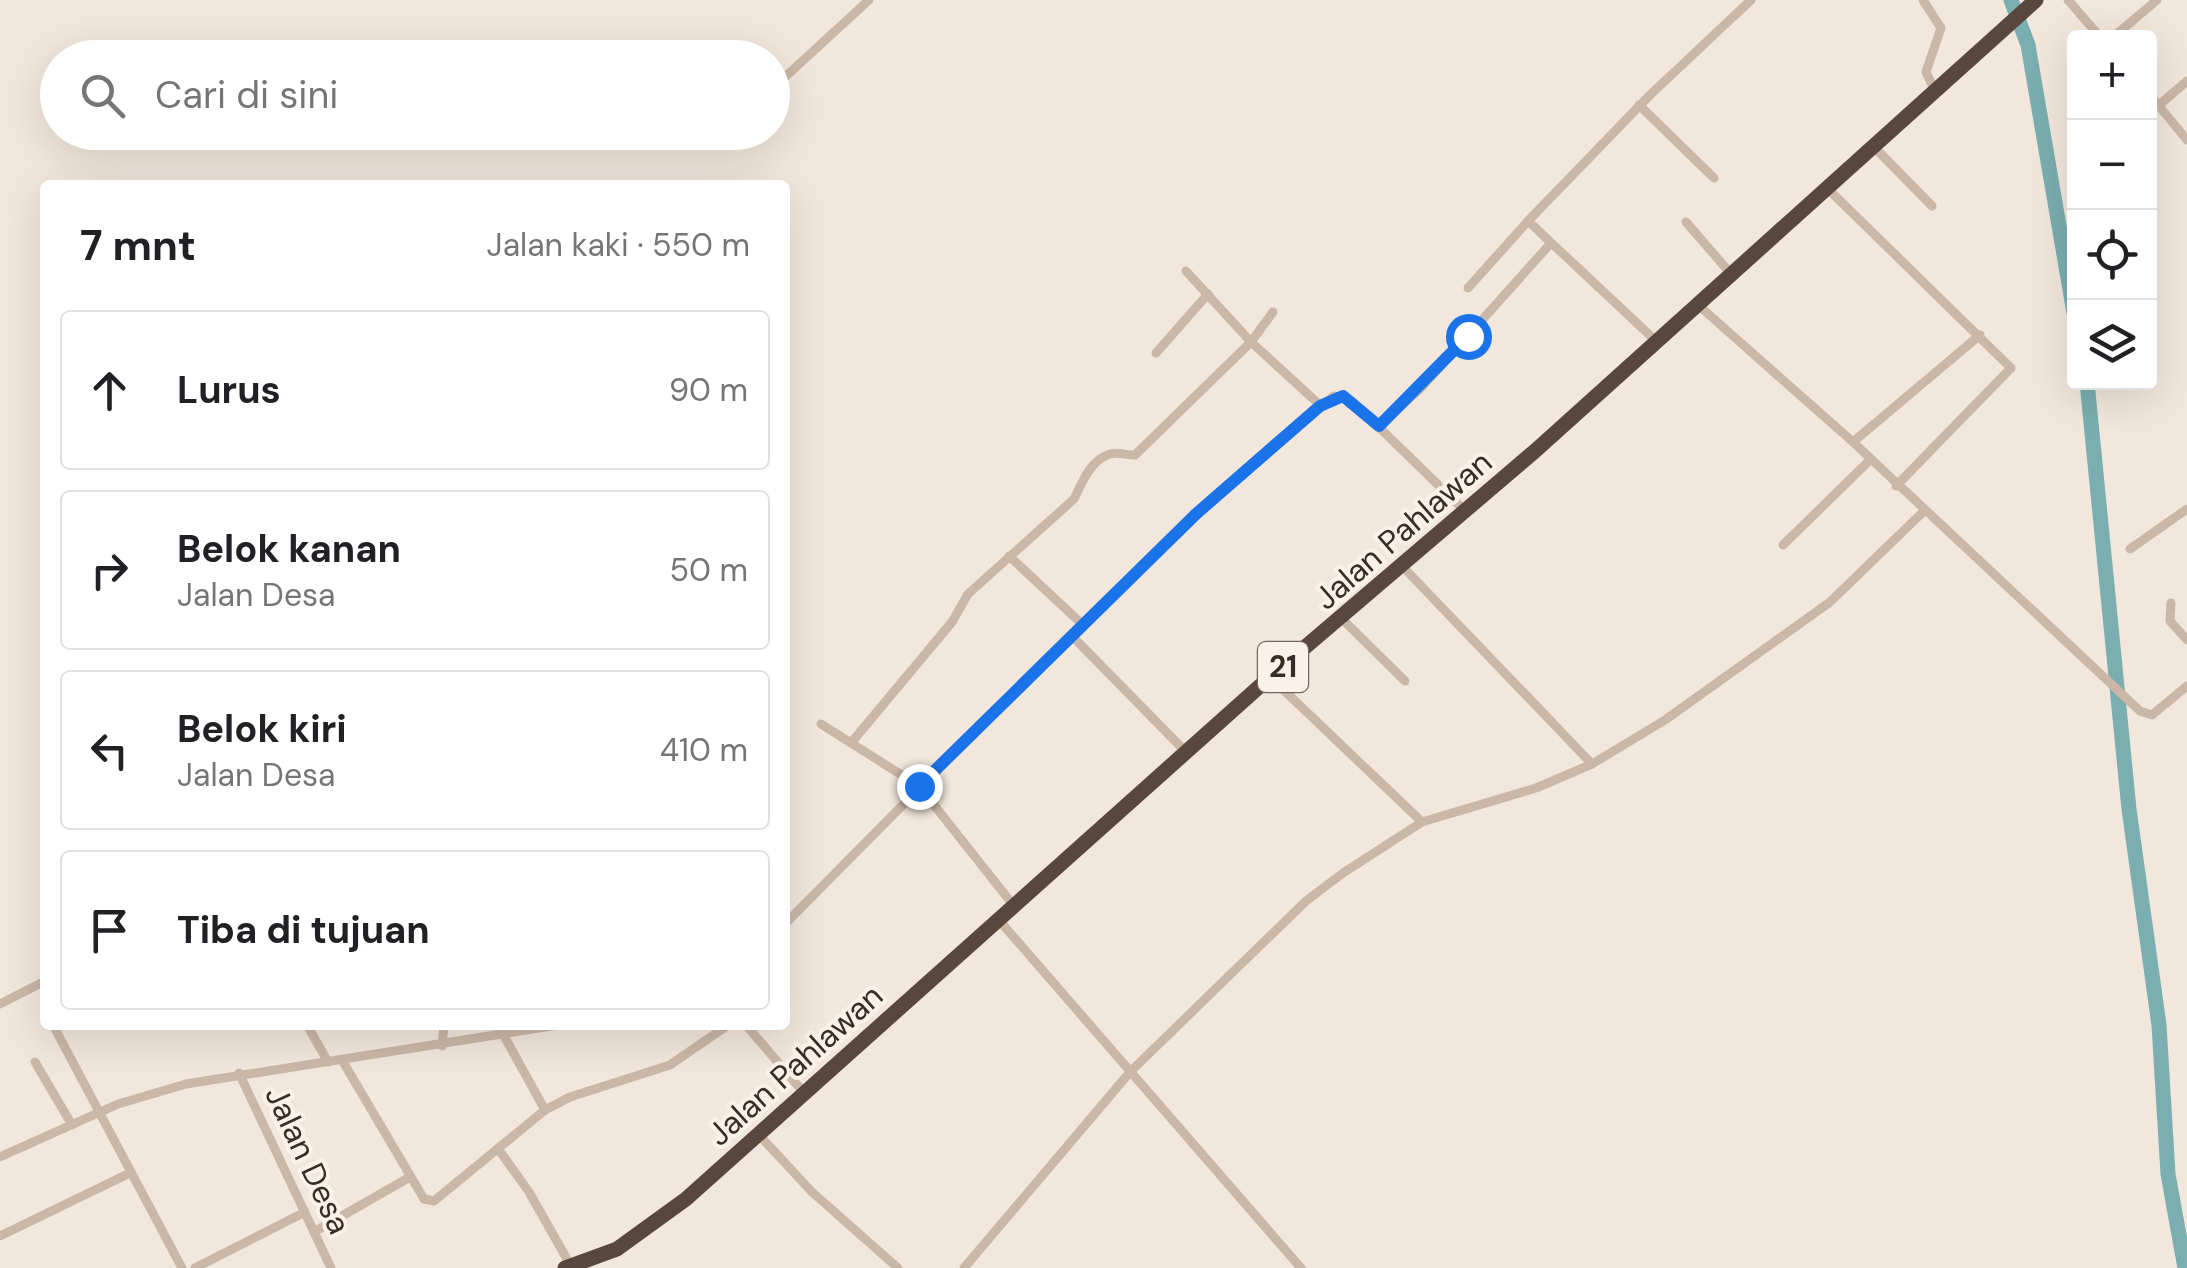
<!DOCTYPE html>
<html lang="id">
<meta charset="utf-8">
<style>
:root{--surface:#fff;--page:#f2f2f2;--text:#202124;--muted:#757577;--line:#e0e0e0}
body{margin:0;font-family:"DM Sans",sans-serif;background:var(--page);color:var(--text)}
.controls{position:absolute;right:30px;top:30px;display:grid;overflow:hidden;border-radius:10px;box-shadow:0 10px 40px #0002}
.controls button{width:90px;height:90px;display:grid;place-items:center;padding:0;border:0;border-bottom:2px solid var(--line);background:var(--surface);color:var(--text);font:50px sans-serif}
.stop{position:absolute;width:30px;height:30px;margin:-22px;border:8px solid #1a73e8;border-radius:50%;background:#fff}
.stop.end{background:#1a73e8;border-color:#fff;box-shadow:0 2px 10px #0008}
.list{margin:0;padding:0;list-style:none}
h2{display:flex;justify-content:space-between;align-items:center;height:130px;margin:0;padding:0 40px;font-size:42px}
h2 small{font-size:32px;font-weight:400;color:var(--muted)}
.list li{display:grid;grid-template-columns:65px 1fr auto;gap:30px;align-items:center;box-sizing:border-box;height:160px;margin:0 20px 20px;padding:0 20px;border:2px solid var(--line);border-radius:10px}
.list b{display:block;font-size:38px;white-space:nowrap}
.list p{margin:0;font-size:32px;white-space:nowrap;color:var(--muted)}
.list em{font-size:32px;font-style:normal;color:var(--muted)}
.icon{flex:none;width:55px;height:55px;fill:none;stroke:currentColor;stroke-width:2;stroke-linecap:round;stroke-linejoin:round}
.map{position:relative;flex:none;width:2187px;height:1268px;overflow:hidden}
.search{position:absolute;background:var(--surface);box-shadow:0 10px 40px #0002;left:40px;top:40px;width:750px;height:110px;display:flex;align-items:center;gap:25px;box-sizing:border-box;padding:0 35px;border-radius:55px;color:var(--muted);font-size:38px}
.panel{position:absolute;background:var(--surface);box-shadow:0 10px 40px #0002;left:40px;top:180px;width:750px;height:850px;border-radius:10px}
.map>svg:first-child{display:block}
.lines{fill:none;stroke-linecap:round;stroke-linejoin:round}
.river{stroke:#7aaeb0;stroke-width:15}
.street{stroke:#cbb7a7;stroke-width:9}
.highway{stroke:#58463f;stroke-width:15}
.route{stroke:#1a73e8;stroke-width:12}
.labels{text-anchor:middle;stroke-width:8;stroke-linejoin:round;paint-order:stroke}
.shield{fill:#faf2e8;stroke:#726762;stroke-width:2.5}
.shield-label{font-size:30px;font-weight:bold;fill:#372c28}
.street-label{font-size:32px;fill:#372c28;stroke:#faf2e8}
</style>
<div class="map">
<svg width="2187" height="1268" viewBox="0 0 2187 1268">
<rect width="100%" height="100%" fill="#f2e7dc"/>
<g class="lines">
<g class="river">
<path d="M2011,0L2028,45L2074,313"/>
<path d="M2087,382L2129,809L2159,1025L2168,1174L2185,1268"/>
</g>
<g class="street">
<path d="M1923,0L1941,28L1926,72L1935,91"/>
<path d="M2068,0L2101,38"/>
<path d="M2112,38L2157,0"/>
<path d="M772,89L869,0"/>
<path d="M2150,95L2187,140"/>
<path d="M1639,105L1714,178"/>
<path d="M2158,106L2187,81"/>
<path d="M1874,147L1932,206"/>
<path d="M1827,188L2011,368L1896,486"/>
<path d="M1686,222L1731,274"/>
<path d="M1186,271L1251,342L1321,406"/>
<path d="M1468,288L1528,221"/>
<path d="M1697,304L1853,442L2140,711L2152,715L2187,686"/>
<path d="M1656,341L1528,221L1650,95L1751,0"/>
<path d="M1156,353L1208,294"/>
<path d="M1379,426L1421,388L1551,243"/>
<path d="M1853,442L1980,335"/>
<path d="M1783,545L1870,460"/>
<path d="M2130,549L2187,509"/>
<path d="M1009,556L1082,624"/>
<path d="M1403,567L1592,764"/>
<path d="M2171,603L2170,621L2187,640"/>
<path d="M1343,620L1405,681"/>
<path d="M1071,635L1186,752"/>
<path d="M1270,677L1422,822"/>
<path d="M821,724L919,786L1014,906"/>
<path d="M851,743L952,622L968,594L1074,499C1082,483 1090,460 1110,454C1118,451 1128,456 1135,455L1251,342L1273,312"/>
<path d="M998,919L1301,1268"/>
<path d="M785,924L1082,624L1196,515L1334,396L1352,401L1465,511"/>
<path d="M0,1004L45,981"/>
<path d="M53,1025L182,1268"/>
<path d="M307,1025L328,1062"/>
<path d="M746,1025L805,1094"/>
<path d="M442,1046L444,1025"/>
<path d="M342,1060L424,1199L434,1201L545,1110L498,1025"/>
<path d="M35,1062L72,1125"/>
<path d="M239,1073L331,1268"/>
<path d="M545,1110L570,1097L670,1065L728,1025"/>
<path d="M759,1135L812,1192L898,1268"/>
<path d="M499,1150L529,1192L572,1268"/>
<path d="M0,1157L118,1104L186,1084L558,1025"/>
<path d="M314,1232L410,1177"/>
<path d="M0,1236L130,1173"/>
<path d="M195,1268L303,1213"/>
<path d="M964,1268L1130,1072L1306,901L1343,873L1422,822L1536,788L1592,764L1665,720L1830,602L1924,511"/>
</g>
<path class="highway" d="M565,1268L617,1249L686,1199L1270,677L1535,451L2036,0"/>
</g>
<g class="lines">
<path class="route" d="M919,786L1196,514L1320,406L1343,396L1379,426L1468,336"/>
</g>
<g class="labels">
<rect class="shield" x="1258" y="642" width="50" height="50" rx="8"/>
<g class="shield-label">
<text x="1283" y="677">21</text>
</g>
<g class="street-label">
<text transform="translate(1403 530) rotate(-41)" y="11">Jalan Pahlawan</text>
<text transform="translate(795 1065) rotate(-42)" y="11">Jalan Pahlawan</text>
<text transform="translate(308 1160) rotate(65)" y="11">Jalan Desa</text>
</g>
</g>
</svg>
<div class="controls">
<button>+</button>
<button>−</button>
<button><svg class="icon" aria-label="locate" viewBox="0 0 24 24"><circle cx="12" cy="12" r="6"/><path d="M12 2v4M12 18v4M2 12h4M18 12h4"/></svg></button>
<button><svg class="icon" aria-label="layers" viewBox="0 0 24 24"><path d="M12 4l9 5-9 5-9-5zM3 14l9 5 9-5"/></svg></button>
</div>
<div class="stop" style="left:1468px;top:336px"></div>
<div class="stop end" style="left:919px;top:786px"></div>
<div class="search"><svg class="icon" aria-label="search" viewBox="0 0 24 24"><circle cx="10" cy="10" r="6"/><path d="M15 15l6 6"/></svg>Cari di sini</div>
<section class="panel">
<h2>7 mnt<small>Jalan kaki · 550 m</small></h2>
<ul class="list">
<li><svg class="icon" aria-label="ahead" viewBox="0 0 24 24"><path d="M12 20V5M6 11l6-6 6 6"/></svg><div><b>Lurus</b></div><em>90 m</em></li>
<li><svg class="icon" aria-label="right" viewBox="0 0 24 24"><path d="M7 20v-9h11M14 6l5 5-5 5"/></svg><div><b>Belok kanan</b><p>Jalan Desa</p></div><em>50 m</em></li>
<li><svg class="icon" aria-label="left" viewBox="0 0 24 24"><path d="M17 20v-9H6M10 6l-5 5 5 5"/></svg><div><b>Belok kiri</b><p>Jalan Desa</p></div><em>410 m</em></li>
<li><svg class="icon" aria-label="arrive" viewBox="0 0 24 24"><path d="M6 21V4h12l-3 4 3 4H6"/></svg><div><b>Tiba di tujuan</b></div></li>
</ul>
</section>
</div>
